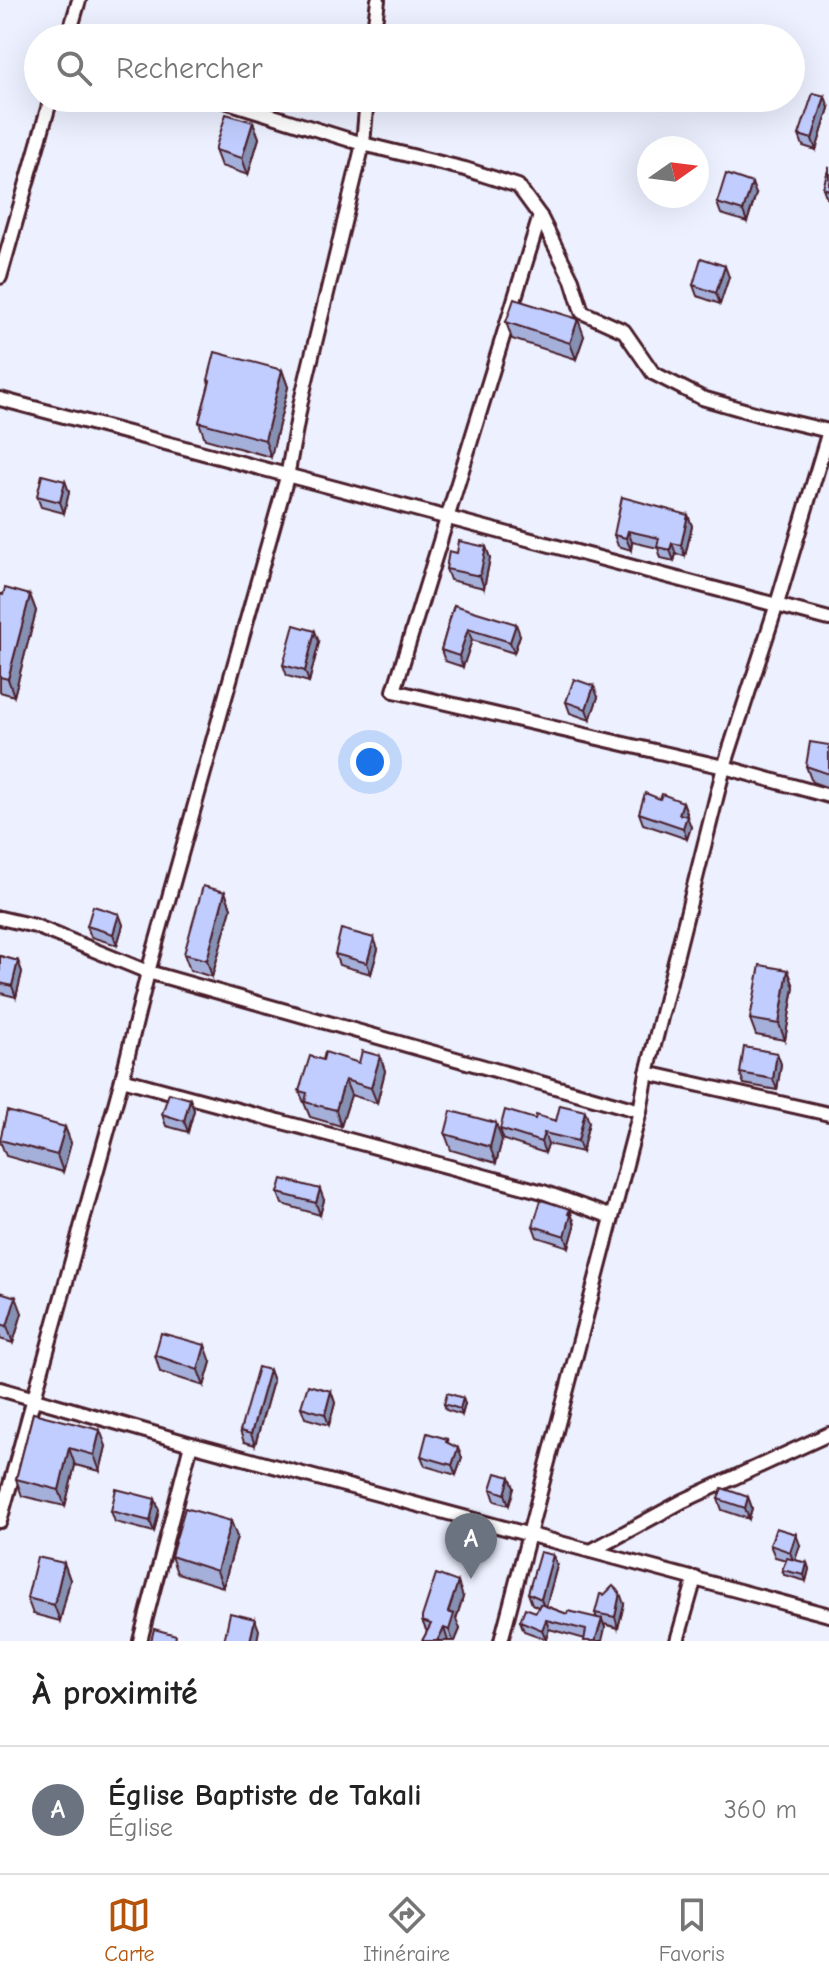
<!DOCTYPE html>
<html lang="fr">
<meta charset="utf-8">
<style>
:root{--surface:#fff;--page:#f6f6f6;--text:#222;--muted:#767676;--line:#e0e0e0;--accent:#b45309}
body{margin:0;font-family:"Comic Neue",sans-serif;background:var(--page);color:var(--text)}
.compass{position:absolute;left:637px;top:136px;width:72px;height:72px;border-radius:50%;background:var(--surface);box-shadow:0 8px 32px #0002;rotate:76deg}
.you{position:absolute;left:370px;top:762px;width:28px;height:28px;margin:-20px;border:6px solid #fff;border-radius:50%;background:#1a73e8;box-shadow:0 0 0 12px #1a73e833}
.badge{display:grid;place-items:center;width:52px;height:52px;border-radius:50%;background:var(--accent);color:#fff;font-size:26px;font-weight:700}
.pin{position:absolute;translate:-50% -66px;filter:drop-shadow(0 2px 4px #0008)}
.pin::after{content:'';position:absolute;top:42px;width:28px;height:24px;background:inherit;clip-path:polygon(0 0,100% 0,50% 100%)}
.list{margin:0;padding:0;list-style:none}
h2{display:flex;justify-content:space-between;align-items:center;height:104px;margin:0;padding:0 32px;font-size:34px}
h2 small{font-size:26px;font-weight:400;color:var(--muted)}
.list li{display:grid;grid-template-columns:52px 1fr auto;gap:24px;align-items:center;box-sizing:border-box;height:128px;padding:0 32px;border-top:2px solid var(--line)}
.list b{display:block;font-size:30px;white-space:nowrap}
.list p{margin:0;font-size:26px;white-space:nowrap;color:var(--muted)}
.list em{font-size:26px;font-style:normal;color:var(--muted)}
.icon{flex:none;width:44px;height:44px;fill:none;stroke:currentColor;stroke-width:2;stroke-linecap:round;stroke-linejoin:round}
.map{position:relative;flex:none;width:829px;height:1641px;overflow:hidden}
.search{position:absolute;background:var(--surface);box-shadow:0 8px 32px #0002;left:24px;right:24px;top:24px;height:88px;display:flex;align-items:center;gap:20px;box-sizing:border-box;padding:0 28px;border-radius:44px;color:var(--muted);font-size:30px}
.sheet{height:232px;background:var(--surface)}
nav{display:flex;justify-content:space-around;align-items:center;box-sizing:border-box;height:112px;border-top:2px solid var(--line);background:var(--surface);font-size:22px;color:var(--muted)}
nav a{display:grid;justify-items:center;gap:4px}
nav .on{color:var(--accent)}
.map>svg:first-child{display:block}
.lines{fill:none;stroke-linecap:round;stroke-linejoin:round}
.minor-casing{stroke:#4a1f2b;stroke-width:18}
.minor{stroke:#fff;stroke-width:12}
.wall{fill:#a5b0da;stroke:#4a1f2b;stroke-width:2}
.shaded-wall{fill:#8690b2;stroke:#4a1f2b;stroke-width:2}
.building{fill:#c0cdfe;stroke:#4a1f2b;stroke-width:2}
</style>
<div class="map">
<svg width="829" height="1641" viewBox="0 0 829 1641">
<rect width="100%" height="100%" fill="#ecf0ff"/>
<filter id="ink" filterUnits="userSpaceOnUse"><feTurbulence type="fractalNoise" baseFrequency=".0125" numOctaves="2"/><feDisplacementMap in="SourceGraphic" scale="16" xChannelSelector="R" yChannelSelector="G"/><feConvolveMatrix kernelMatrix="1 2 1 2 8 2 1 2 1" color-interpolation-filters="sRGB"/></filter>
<g filter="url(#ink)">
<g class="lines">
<defs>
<g id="minor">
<path d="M68,38L79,0"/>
<path d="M373,38L378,0"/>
<path d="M215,98L363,144L465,169L518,186L540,216L572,280L582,312L624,331L653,373L702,398L761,415L829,431"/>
<path d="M540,216L394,691L724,767L829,796"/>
<path d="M0,277L51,98"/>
<path d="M0,399L829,619"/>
<path d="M0,918L35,926L148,972L640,1111"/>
<path d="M647,1073L829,1114"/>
<path d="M122,1079L543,1192L612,1217"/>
<path d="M0,1389L191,1444L829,1615"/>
<path d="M0,1521L122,1079L148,972L287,477L301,401L363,144L367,98"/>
<path d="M591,1551L683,1501L829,1434"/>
<path d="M140,1641L191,1444"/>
<path d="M501,1641L640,1111L647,1073L724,767L777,604L829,431"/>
<path d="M677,1641L695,1578"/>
</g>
</defs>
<use href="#minor" class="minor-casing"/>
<use href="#minor" class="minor"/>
</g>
<g class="wall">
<path d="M423,98H452L449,107L424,100Z"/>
<path d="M829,108L816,150L803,146L799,135Z"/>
<path d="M253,122L259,138L248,175L221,166L215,150Z"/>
<path d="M829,167V200L827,199L823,188Z"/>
<path d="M756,194L747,222L721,214L717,203Z"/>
<path d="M729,277L720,304L697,296L693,285Z"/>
<path d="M506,322L584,336L576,359L512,339Z"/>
<path d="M282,370L288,387L271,457L205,439L199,422L209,384L208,380Z"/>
<path d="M65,481L69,492L64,513L41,507L37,496Z"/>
<path d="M688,515L692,526L685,556L676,554L674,561L661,558L658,548L632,542L631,550L618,546L614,535Z"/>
<path d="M486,547L490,558L484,588L450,580L446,569L457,553Z"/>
<path d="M0,594L30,595L36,611L14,696L0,692Z"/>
<path d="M454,605L520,635L514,653L472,640L463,667L445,661L441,650Z"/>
<path d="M319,642L309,682L287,676L283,665Z"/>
<path d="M598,697L590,720L570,713L566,702Z"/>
<path d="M829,745V788L812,782L806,766Z"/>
<path d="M660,799L683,802L687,813L686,816L691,827L687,839L643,824L639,813Z"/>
<path d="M225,892L231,908L212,977L190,970L184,954Z"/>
<path d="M119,914L123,925L117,945L91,937L87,926Z"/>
<path d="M378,949L371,974L339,965L335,954Z"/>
<path d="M0,956L18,961L22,972L16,997L0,993Z"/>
<path d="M788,970L794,987L785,1040L756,1035L750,1019Z"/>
<path d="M777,1053L781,1064L777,1090L744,1084L740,1073Z"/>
<path d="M380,1056L385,1071L377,1103L351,1095L341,1126L310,1117L299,1091L323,1060L359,1063Z"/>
<path d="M190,1099L194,1110L188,1132L166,1126L162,1114Z"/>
<path d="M535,1119L589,1122L582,1152L548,1144L545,1153L504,1140L500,1129Z"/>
<path d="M65,1127L71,1143L63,1172L6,1156L0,1141V1138Z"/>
<path d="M445,1134L502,1140L496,1163L451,1150Z"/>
<path d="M278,1193L324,1200L320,1215L282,1204Z"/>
<path d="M574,1220L575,1226L569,1247L537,1237L533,1226Z"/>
<path d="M0,1292L22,1313L13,1343L0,1339Z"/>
<path d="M155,1355L211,1362L204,1386L160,1372Z"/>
<path d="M269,1370L273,1381L255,1445L244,1442L240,1431Z"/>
<path d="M331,1391L335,1403L329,1425L305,1418L301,1407Z"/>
<path d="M444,1404H465L462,1415L446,1410Z"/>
<path d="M33,1413L106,1446L100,1471L75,1465L65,1506L22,1496L16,1479Z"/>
<path d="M447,1439L448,1443L462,1458L456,1475L425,1466L421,1456Z"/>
<path d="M510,1477L514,1488L509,1505L495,1501L491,1489Z"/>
<path d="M748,1497L752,1508L749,1519L722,1510L718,1499Z"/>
<path d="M155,1499L159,1510L154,1532L115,1522L111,1511Z"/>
<path d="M237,1537L223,1587L177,1573L171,1556Z"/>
<path d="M770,1545H800L795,1560L807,1563L809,1569L806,1581L784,1575L782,1570L786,1560L775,1557Z"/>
<path d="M64,1563L70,1580L60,1621L33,1614L27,1598Z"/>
<path d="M557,1566L546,1606L567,1614L597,1618L595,1613L624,1604L618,1628L604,1624L605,1628L585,1639L549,1629L546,1639L524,1631L520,1621L536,1612L538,1607L532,1604L528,1593Z"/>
<path d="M463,1597L456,1619L460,1629L455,1641H422L427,1632L422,1621Z"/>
</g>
<g class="shaded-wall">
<path d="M825,96L829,108L816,150L812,139Z"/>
<path d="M446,98H452L449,107Z"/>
<path d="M253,122L259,138L248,175L242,158Z"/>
<path d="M752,183L756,194L747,222L743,211Z"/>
<path d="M725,266L729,277L720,304L716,293Z"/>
<path d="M578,319L584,336L576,359L570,343Z"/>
<path d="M282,370L288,387L271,457L265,440Z"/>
<path d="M65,481L69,492L64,513L60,502Z"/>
<path d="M688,515L692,526L685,556L681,545Z"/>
<path d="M628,531L632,542L631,550L626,538Z"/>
<path d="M672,543L676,554L674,561L670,550Z"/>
<path d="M486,547L490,558L484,588L480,576Z"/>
<path d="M30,595L36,611L14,696L8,679Z"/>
<path d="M516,624L520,635L514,653L510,642Z"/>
<path d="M468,629L472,640L463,667L459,656Z"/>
<path d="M315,631L319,642L309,682L305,671Z"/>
<path d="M594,686L598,697L590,720L586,709Z"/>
<path d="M683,802L687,813L683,825L679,814Z"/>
<path d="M687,816L691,827L687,839L683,828Z"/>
<path d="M225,892L231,908L212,977L207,960Z"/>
<path d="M119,914L123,925L117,945L113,934Z"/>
<path d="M374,938L378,949L371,974L367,963Z"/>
<path d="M18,961L22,972L16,997L12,986Z"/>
<path d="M788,970L794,987L785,1040L779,1024Z"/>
<path d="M777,1053L781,1064L777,1090L773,1079Z"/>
<path d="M380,1056L385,1071L377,1103L371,1088Z"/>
<path d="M345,1080L351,1095L341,1126L336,1110Z"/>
<path d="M190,1099L194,1110L188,1132L184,1121Z"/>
<path d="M585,1111L589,1122L582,1152L578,1141Z"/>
<path d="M496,1123L502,1140L496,1163L490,1147Z"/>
<path d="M65,1127L71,1143L63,1172L57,1155Z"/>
<path d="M544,1133L548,1144L545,1153L541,1142Z"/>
<path d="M320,1189L324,1200L320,1215L316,1203Z"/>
<path d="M570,1209L575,1226L569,1247L565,1236Z"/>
<path d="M16,1297L22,1313L13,1343L7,1326Z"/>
<path d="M205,1345L211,1362L204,1386L198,1370Z"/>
<path d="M269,1370L273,1381L255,1445L251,1434Z"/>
<path d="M331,1391L335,1403L329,1425L325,1414Z"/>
<path d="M463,1398L465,1404L462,1415L460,1409Z"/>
<path d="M100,1430L106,1446L100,1471L94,1455Z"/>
<path d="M69,1448L75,1465L65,1506L59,1490Z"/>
<path d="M458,1448L462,1458L456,1475L452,1465Z"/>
<path d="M510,1477L514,1488L509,1505L505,1494Z"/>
<path d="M748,1497L752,1508L749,1519L745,1508Z"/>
<path d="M155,1499L159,1510L154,1532L150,1521Z"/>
<path d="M231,1521L237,1537L223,1587L217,1571Z"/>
<path d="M796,1534L800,1545L794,1563L790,1552Z"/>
<path d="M553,1555L557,1566L545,1610L541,1599Z"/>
<path d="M64,1563L70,1580L60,1621L54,1605Z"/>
<path d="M807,1563L809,1569L806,1581L804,1575Z"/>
<path d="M458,1582L463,1597L456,1619L460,1629L455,1641H453L449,1630L448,1612Z"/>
<path d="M620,1593L624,1604L618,1628L615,1617Z"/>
<path d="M255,1619L259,1630L257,1641H250Z"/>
<path d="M602,1619L605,1628L602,1641H595Z"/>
<path d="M546,1620L549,1629L546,1639L542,1630Z"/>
<path d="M444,1628L448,1641H437Z"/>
</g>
<g class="building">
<path d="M813,93L825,96L812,139L799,135Z"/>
<path d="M226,114L253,122L242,158L215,150Z"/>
<path d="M829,167V190L823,188Z"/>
<path d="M726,174L752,183L743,211L717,203Z"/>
<path d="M701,258L725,266L716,293L693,285Z"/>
<path d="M514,299L578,319L570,343L506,322Z"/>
<path d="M215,352L282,370L265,440L199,422L210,381L208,380Z"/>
<path d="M42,475L65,481L60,502L37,496Z"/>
<path d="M622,497L688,515L681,545L672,543L670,550L657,547L659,538L628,531L626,538L614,535Z"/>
<path d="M459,541L486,547L480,576L446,569L449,551L457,553Z"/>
<path d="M5,588L30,595L8,679L0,677V594L3,595Z"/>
<path d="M454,605L516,624L510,642L468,629L459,656L441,650Z"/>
<path d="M294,625L315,631L305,671L283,665Z"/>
<path d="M574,679L594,686L586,709L566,702Z"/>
<path d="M810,742L829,745V774L806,766Z"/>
<path d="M645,793L660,799L662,794L683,802L679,814L687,816L683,828L639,813Z"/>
<path d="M203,886L225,892L207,960L184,954Z"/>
<path d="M93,906L119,914L113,934L87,926Z"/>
<path d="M341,929L374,938L367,963L335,954Z"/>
<path d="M0,956L18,961L12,986L0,983Z"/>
<path d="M760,965L788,970L779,1024L750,1019Z"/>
<path d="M744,1047L777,1053L773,1079L740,1073Z"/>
<path d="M362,1051L380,1056L371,1088L345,1080L336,1110L305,1102L307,1093L299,1091L310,1056L323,1060L325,1052L359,1063Z"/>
<path d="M169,1093L190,1099L184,1121L162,1114Z"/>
<path d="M560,1105L585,1111L578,1141L544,1133L541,1142L500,1129L505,1110L535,1119L536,1115L556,1121Z"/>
<path d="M7,1111L65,1127L57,1155L0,1140Z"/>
<path d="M451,1111L496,1123L490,1147L445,1134Z"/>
<path d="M282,1179L320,1189L316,1203L278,1193Z"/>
<path d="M541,1200L570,1209L568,1214L571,1215L565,1236L533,1226Z"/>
<path d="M0,1292L16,1297L7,1326L0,1324Z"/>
<path d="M161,1333L205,1345L198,1370L155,1355Z"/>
<path d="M258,1367L269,1370L251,1434L240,1431Z"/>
<path d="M308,1385L331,1391L325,1414L301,1407Z"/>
<path d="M447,1393L463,1398L460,1409L444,1404Z"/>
<path d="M33,1413L100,1430L94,1455L69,1448L59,1490L16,1479Z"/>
<path d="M427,1433L447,1439L446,1442L458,1448L452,1465L421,1456Z"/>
<path d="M496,1473L510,1477L505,1494L491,1489Z"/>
<path d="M722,1488L748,1497L745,1508L718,1499Z"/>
<path d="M116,1489L155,1499L150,1521L111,1511Z"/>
<path d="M185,1508L231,1521L217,1571L171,1556Z"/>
<path d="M776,1528L796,1534L790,1552L770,1545Z"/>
<path d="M540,1552L553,1555L541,1599L528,1593Z"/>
<path d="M37,1557L64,1563L54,1605L27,1598Z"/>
<path d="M787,1558L807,1563L804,1575L782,1570Z"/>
<path d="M436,1574L458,1582L448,1612L454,1614L449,1630L444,1628L437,1641H422L431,1624L422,1621V1617Z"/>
<path d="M613,1586L620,1593L615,1617L595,1613L600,1594L604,1595Z"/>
<path d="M540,1604L567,1614L568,1611L602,1619L595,1641H584L586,1630L546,1620L542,1630L520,1621L525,1608L536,1612Z"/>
<path d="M230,1613L255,1619L250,1641H224Z"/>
<path d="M154,1629L176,1635L175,1641H151Z"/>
</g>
</g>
</svg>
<svg class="compass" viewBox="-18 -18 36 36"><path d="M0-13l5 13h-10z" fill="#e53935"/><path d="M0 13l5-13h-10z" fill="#767676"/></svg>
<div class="you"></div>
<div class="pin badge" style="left:471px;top:1579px;background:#6b7280">A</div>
<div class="search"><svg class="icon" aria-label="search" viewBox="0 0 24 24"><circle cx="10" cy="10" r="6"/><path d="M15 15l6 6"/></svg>Rechercher</div>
</div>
<section class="sheet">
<h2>À proximité<small></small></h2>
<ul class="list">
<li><span class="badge" style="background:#6b7280">A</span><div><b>Église Baptiste de Takali</b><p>Église</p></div><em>360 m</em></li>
</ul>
</section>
<nav>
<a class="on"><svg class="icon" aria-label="map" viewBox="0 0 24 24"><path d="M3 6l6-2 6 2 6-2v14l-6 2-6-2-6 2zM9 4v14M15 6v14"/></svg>Carte</a>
<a><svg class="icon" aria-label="directions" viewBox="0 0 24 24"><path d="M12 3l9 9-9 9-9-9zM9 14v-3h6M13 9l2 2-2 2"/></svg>Itinéraire</a>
<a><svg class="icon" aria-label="saved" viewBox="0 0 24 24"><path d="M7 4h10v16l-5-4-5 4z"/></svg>Favoris</a>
</nav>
